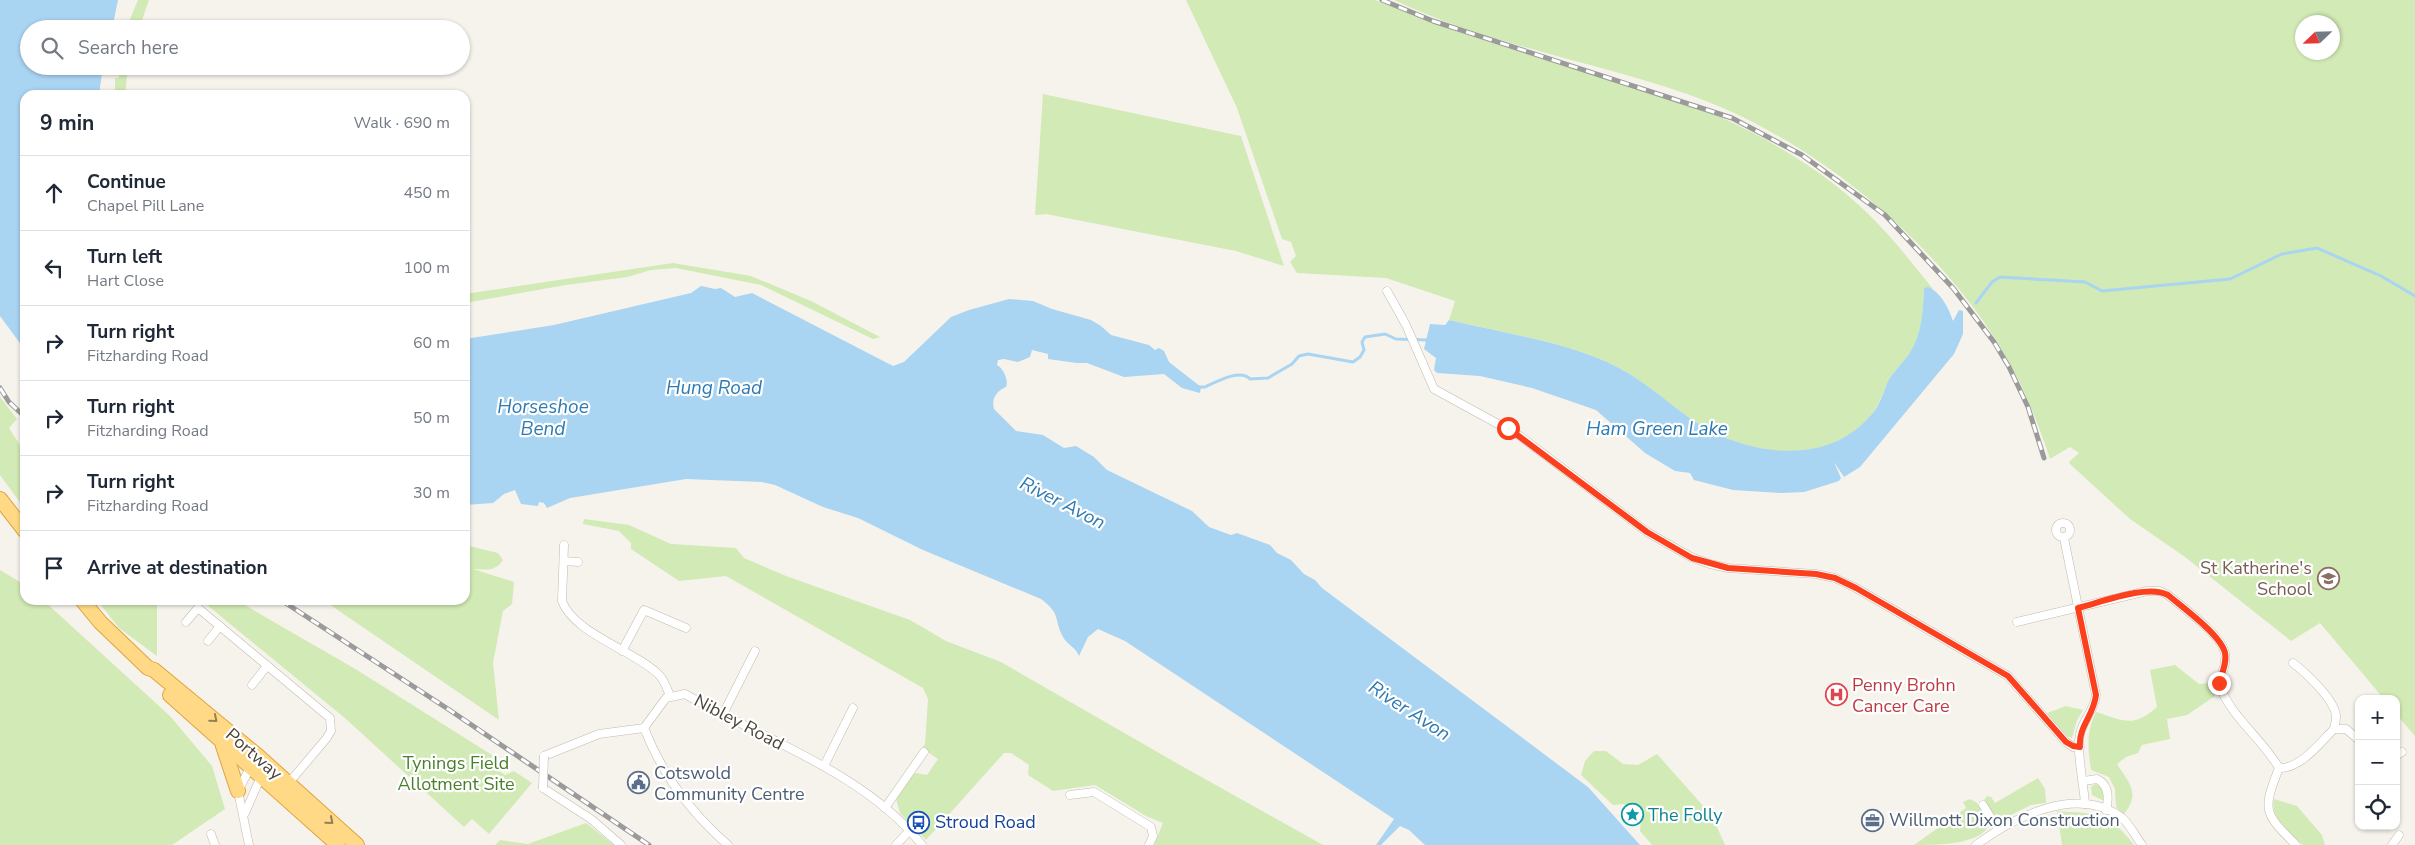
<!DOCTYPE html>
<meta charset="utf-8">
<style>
:root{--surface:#fff;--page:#f2f2f3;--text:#1f2937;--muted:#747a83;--line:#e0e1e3}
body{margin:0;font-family:"Nunito Sans",sans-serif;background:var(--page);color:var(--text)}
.controls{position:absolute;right:15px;bottom:15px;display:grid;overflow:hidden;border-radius:10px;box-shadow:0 1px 4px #0004}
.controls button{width:45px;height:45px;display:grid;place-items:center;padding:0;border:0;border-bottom:1px solid var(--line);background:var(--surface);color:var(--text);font:25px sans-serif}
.compass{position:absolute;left:2295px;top:15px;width:45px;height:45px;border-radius:50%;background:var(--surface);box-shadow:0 1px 4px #0004;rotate:247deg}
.stop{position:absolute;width:15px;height:15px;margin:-11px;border:4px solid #fc3f1d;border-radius:50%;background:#fff}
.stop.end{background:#fc3f1d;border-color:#fff;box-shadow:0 1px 5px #0008}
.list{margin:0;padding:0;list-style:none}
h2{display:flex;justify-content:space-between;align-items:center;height:65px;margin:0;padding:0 20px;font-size:21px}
h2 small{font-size:16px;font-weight:400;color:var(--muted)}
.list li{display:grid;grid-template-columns:32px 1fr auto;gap:15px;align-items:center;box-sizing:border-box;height:75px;padding:0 20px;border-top:1px solid var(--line)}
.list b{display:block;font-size:19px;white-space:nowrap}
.list p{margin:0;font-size:16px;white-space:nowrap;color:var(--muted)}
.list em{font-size:16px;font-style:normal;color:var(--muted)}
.icon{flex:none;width:28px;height:28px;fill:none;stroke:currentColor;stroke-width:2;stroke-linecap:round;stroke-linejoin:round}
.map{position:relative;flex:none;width:2415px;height:845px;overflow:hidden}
.search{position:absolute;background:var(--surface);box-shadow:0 1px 4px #0004;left:20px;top:20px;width:450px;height:55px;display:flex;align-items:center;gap:12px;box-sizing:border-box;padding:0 18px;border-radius:28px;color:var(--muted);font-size:19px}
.panel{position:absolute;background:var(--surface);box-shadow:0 1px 4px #0004;left:20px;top:90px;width:450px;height:515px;border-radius:15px}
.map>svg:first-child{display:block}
.green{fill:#d2eab5;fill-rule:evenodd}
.water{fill:#a9d4f2}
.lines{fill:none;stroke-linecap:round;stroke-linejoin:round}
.stream{stroke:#a9d4f2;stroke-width:3}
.minor-casing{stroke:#c2bbae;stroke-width:9}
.trunk-casing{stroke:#e0a43c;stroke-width:16}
.minor{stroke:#fff;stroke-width:8}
.trunk{stroke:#ffd985;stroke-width:14}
.rail-casing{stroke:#9a9a9a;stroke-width:5}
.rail{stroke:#fff;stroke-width:3;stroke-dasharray:9;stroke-linecap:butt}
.minor-bridge-casing{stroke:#c2bbae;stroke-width:9;stroke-linecap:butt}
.minor-bridge{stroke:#fff;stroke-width:8}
.oneway{stroke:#938057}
.route{stroke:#fc3f1d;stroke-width:6}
.labels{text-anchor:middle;stroke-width:4.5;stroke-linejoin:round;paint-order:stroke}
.education-label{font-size:18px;fill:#785e54;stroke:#fff;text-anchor:end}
.health-label{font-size:18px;fill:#be3a42;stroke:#fff;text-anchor:start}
.street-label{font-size:18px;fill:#4b4439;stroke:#fff}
.park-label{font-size:18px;fill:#4a7f2a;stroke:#fff}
.service-label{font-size:18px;fill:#4e5e75;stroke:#fff;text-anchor:start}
.culture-label{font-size:18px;fill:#0d838f;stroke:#fff;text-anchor:start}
.transit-label{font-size:18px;fill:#164399;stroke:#fff;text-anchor:start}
.water-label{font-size:19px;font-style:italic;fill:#2e7ab2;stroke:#fff}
</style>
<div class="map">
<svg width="2415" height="845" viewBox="0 0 2415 845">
<rect width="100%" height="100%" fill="#f6f3ec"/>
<g class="green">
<path d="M138,0H149L139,29H126Z"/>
<path d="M1186,0H1375L1456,31L1714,114C1774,141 1835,177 1881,227C1899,246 1916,268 1933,289H1924C1923,312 1922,334 1909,354C1903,363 1894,371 1888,381C1883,393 1879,405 1871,415C1826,470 1743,455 1691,419C1663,399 1639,376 1607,362C1557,340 1502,333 1449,320L1455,301L1386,278L1297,273L1290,262L1296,256L1291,242L1282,239L1237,108Z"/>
<path d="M1394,0H2415V736L2396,714V699H2384L2320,623L2291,641L2185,557L2130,519L2070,464L2069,462L2079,453L2070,447L2050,459C2039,425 2026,393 2009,362C1944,246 1813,137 1687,94C1590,61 1487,44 1394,0ZM2302,22H2332V52H2302Z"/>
<path d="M116,66H128L125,95H115V78H119V74L116,73Z"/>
<path d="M1043,94L1241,136L1284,266L1236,251L1046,214L1035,215Z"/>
<path d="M673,263L751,276L811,301L880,337L873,339L761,285L676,268L651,270L627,277L566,285L465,303V294Z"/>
<path d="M0,397L17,419L9,428L25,453V509L0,475Z"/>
<path d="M584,519L629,525L671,544L736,548L744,558L786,576L910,620L946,641L1001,662L1180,765L1323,845H1154L1163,823L1146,816L1095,785L1053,791L1028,775L1029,765L1011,753H1004L926,840L900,813L896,799L911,776L916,773L927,775L938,759L922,748L925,744L928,699L923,688L726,576L679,581L631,549V543L619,531L583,524Z"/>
<path d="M465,545L498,553L503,560C494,573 485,569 473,569L514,582L512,604L503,611L493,663L499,720L323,600H465Z"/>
<path d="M0,570L25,585V600H43L170,716L212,766L225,809L172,845H0Z"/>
<path d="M97,600H157V656L119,628Z"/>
<path d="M201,600H236L357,670L492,755L490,764L505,775L514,771L532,783L489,834L472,819L464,827L346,719Z"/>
<path d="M2175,665L2199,684L2212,683L2215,696L2187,715L2167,719L2170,739L2142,745L2138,753L2126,757L2117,764C2129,783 2141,793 2124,814L2116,807L2115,789L2109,777L2091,770C2088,748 2086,732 2096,712C2123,720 2132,729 2157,707L2150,670Z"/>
<path d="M2066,706L2083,710L2077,720L2072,738L2066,736L2047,713Z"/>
<path d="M1594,751H1606L1623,764L1638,765L1657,754L1712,816L1725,845H1652L1640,831L1641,821L1639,811L1623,804L1613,805L1581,775L1585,761Z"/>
<path d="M2038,778L2045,789L2046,803L2031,805L2003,819L1996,814L1994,816L1984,800L1987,796L1991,797L1995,803Z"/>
<path d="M2095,784L2102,787L2104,801L2092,795L2091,787Z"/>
<path d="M1970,799L1977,803L1989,825C1981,845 1936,845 1914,845L1966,808L1963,802Z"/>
<path d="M2274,799L2297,806L2322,835L2325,845H2303C2290,832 2270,819 2274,799Z"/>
<path d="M2057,811C2097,814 2108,811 2134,845H2062Z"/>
<path d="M586,823L614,845H495L500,840L528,844Z"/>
</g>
<g class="water">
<path d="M0,0H118L112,29H29V66H103L99,95H25V350L0,316Z"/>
<path d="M701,286L715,289L721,288L735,297L752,293L893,366L904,362L951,317L969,310L1009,299L1033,301L1052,309L1091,320L1101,326L1111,335L1149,345L1155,350L1159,348L1164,351L1169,362L1201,387L1200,393L1182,388L1164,374L1124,377L1087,363H1077L1048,359V354L1032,350L1030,357L1018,362L1004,359L998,360L997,365C1003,368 1009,380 1006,387C997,391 991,398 994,409L1016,431L1043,435L1064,448L1076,446L1094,457L1107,470L1192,511L1209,527L1231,535L1237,533L1270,545L1277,553L1291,560L1304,574L1315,580L1322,588L1588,787L1640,845H1425L1409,830L1400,826L1381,845H1376L1394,819L1125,641L1098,629L1088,637L1079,656C1075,646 1068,646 1063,637C1053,618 1062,615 1041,599L923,550L858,518L823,507L775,485L762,482L686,479L570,498L547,508L544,503L539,502L538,506L521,504L515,490L504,494L493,503L465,505V339L554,325L691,293Z"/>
<path d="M1928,287C1941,292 1949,309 1953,321L1959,310L1963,311V334L1954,354L1860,467L1844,477L1834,462L1841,478L1839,481L1804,492L1782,493L1733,490L1694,480L1690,473L1675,471L1645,453L1596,410L1532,388L1480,376L1437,373L1434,370L1436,358L1424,349L1430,324L1445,325L1449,320C1502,333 1557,340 1607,362C1639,376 1663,399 1691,419C1743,455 1826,469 1871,415C1880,405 1883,393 1888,381C1894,371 1903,363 1909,354C1922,334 1923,312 1924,288Z"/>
</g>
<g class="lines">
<g class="stream">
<path d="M1976,303L1992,282L2000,277L2085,282L2102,291L2230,279L2282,254L2317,248L2381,276L2415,296"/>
<path d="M1199,387H1205C1216,382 1241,368 1250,379L1268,378L1292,364L1299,356L1308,354L1353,362L1360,357L1364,350L1362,342L1365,337L1385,334L1396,339L1427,340"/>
</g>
<defs>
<g id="minor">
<path d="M1387,291L1406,325L1434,389L1520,436L1647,532L1691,557L1710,564L1728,568L1816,574L1835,578L1856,588L2008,676L2066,742L2073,747H2080"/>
<circle cx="2063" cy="530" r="7"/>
<path d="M2064,538L2096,695C2094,712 2083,719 2080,734C2076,750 2084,786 2085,804"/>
<path d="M564,545L562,601C574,634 636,651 659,675C665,681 667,689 670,696"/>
<path d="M564,561L578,562"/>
<path d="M186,622L198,608L330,718L331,731L326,739L287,785"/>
<path d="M2017,622L2147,591H2160L2168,595C2183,608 2221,634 2225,653C2227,663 2222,673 2219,683C2229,716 2262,738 2279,768C2262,811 2264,813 2296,845"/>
<path d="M208,641L220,626"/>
<path d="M622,651L644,610L686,628"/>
<path d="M2293,663C2306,673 2335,700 2336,716C2336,720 2335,725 2334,729"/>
<path d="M252,685L267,666"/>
<path d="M723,714L755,651"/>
<path d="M644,728C662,774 690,812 728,845"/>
<path d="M544,756L599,734L644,728L666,698L685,694C761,738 867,774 922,845"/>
<path d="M2396,756L2402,752"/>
<path d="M824,766L853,708"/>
<path d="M2279,768C2300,769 2320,743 2334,729H2346L2359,740"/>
<path d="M2084,781L2097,779C2109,785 2109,798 2106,810"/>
<path d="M543,788L591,819L621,845"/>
<path d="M1070,795L1094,792L1151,827L1153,836L1149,845"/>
<path d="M1983,805L1998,829"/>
<path d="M885,808L924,752"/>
<path d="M245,813L262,774"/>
<path d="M211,834L215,845"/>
<path d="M249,845L238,791L252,764"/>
<path d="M896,845L910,830"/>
<path d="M1976,845C2014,817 2076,785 2121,817C2129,823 2136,837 2142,845"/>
<path d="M2392,845L2399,835"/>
</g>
<g id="trunk">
<path d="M0,499L25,531"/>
<path d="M82,600L100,622L148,668L154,670L258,756L357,845"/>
<path d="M170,695L338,845"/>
<path d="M223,746L238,791"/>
</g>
</defs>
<use href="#minor" class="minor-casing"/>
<use href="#trunk" class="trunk-casing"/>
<use href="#minor" class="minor"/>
<use href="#trunk" class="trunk"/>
<defs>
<g id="rail">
<path d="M1382,0L1433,21L1732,118L1802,155L1885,215L1953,288L1994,342L2009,367L2028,407L2044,458"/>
<path d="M0,388L9,402L25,417"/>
<path d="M281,600L451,711L649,845"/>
</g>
</defs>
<use href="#rail" class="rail-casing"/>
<use href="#rail" class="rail"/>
<defs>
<path id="minor-bridge" d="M543,788L544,756"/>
</defs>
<use href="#minor-bridge" class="minor-bridge-casing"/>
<use href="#minor-bridge" class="minor-bridge"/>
</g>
<defs><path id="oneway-chevron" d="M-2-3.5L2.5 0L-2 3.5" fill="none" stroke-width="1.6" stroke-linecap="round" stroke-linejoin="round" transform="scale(1.25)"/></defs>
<g class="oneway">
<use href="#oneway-chevron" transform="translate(214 719) rotate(40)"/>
<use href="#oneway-chevron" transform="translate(330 821) rotate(41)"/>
</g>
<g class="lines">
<path class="route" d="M1508,428L1647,532L1692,558L1728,568L1816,574L1835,578L1856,588L2008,676L2066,742L2073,746L2080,747C2078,727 2094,715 2096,695L2078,608C2102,602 2147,584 2168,595C2183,608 2221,635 2225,653C2227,663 2222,673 2219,683"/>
</g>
<defs>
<symbol id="school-ring" viewBox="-11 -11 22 22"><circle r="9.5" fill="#fff" stroke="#8d6e63" stroke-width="1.5"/><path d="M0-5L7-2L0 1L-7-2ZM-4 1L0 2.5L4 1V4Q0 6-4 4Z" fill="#8d6e63"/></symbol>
<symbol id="hospital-ring" viewBox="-11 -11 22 22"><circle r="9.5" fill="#fff" stroke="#e0444e" stroke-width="1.5"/><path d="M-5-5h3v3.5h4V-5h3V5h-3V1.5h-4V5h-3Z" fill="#e0444e"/></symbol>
<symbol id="civic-ring" viewBox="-11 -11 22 22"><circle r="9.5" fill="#fff" stroke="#5c6f8a" stroke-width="1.5"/><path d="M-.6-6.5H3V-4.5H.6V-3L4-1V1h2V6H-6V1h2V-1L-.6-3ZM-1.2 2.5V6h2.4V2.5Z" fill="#5c6f8a"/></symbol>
<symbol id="sight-ring" viewBox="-11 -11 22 22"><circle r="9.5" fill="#fff" stroke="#0f9aa8" stroke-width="1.5"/><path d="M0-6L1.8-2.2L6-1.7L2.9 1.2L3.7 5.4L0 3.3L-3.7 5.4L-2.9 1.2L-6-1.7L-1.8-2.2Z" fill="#0f9aa8"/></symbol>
<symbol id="office-ring" viewBox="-11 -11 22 22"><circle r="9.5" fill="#fff" stroke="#5c6f8a" stroke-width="1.5"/><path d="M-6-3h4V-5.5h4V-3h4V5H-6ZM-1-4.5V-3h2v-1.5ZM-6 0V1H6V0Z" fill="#5c6f8a"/></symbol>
<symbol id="bus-ring" viewBox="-11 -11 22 22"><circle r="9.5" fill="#fff" stroke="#1a4fb4" stroke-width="1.5"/><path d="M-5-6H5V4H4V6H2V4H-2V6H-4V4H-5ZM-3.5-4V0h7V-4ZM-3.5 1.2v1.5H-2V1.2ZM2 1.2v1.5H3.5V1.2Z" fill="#1a4fb4"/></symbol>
</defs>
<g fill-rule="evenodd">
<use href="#school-ring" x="2316" y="566" width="25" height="25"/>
<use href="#hospital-ring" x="1824" y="682" width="25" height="25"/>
<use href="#civic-ring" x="626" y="770" width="25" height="25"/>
<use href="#sight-ring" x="1620" y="802" width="25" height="25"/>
<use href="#office-ring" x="1860" y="808" width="25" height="25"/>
<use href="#bus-ring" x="906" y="810" width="25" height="25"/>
</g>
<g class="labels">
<g class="education-label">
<text x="2312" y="574">St Katherine's<tspan x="2312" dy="21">School</tspan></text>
</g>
<g class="health-label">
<text x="1852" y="691">Penny Brohn<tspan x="1852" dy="21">Cancer Care</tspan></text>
</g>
<g class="street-label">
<text transform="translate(739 722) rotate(28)" y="6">Nibley Road</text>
<text transform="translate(254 754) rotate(41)" y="6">Portway</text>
</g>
<g class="park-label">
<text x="456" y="769">Tynings Field<tspan x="456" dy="21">Allotment Site</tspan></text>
</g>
<g class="service-label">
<text x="654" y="779">Cotswold<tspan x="654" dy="21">Community Centre</tspan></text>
<text x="1889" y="826">Willmott Dixon Construction</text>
</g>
<g class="culture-label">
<text x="1648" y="821">The Folly</text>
</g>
<g class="transit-label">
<text x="935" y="828">Stroud Road</text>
</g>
<g class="water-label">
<text x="714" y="394">Hung Road</text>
<text x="543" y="413">Horseshoe<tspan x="543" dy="22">Bend</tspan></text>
<text x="1657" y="435">Ham Green Lake</text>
<text transform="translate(1063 502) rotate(27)" y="7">River Avon</text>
<text transform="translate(1410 710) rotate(33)" y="7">River Avon</text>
</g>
</g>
</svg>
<div class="controls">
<button>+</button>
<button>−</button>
<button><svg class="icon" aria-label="locate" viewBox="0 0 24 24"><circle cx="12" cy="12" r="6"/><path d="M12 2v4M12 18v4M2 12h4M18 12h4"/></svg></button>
</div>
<svg class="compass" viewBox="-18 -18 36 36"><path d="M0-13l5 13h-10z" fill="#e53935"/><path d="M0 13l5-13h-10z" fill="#747a83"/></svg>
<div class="stop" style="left:1508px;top:428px"></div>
<div class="stop end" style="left:2219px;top:683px"></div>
<div class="search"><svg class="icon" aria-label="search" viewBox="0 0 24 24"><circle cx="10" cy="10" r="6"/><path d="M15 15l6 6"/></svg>Search here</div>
<section class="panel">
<h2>9 min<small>Walk · 690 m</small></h2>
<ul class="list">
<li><svg class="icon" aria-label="ahead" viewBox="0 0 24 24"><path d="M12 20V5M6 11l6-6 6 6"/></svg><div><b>Continue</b><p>Chapel Pill Lane</p></div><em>450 m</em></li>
<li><svg class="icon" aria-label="left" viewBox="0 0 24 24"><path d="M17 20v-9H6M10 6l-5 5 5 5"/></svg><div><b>Turn left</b><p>Hart Close</p></div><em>100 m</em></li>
<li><svg class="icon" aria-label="right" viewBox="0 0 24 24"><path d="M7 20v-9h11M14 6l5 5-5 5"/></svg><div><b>Turn right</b><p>Fitzharding Road</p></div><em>60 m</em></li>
<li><svg class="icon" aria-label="right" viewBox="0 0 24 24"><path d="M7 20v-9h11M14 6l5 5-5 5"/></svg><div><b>Turn right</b><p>Fitzharding Road</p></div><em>50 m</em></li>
<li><svg class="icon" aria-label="right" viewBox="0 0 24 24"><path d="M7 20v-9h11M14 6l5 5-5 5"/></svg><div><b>Turn right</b><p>Fitzharding Road</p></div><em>30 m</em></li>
<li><svg class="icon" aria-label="arrive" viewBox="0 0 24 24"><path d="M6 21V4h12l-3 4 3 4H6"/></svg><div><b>Arrive at destination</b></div></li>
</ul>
</section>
</div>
